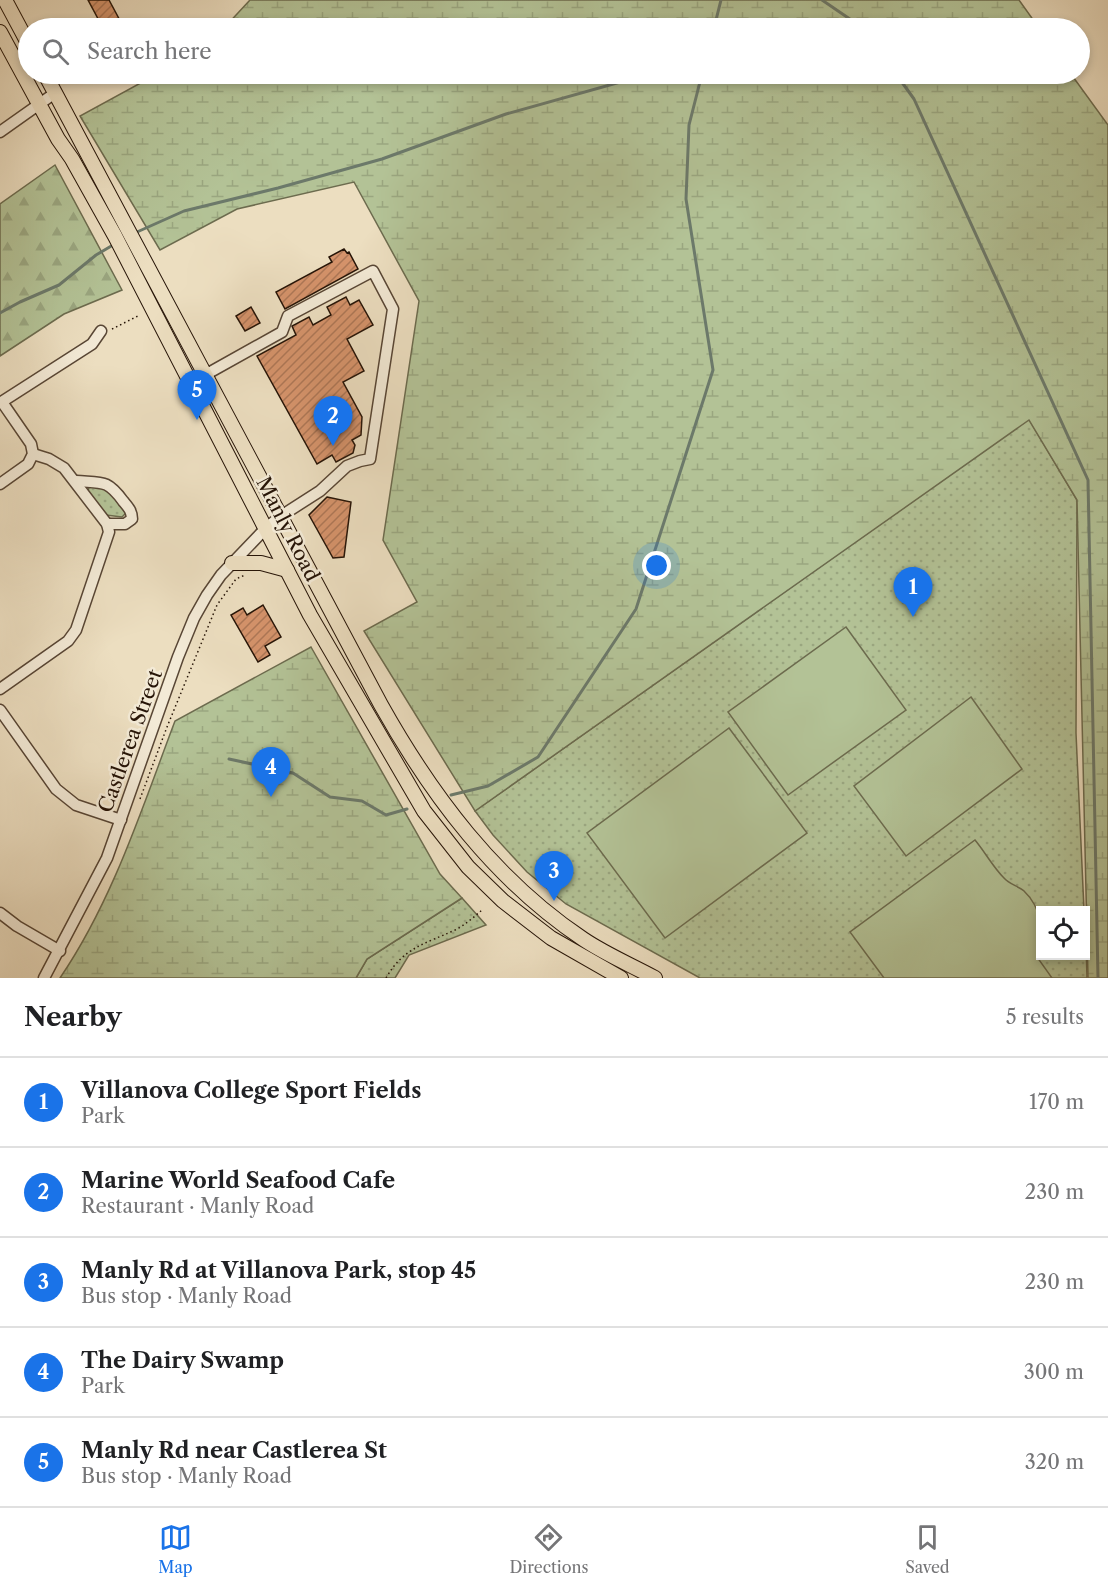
<!DOCTYPE html>
<meta charset="utf-8">
<style>
:root{--surface:#fff;--page:#f2f2f2;--text:#202124;--muted:#757577;--line:#e0e0e0;--accent:#1a73e8}
body{margin:0;font-family:"Libre Caslon Text",serif;background:var(--page);color:var(--text)}
.controls{position:absolute;right:18px;bottom:18px;display:grid;overflow:hidden;border-radius:0px;box-shadow:0 3px 9px #0003}
.controls button{width:54px;height:54px;display:grid;place-items:center;padding:0;border:0;border-bottom:2px solid var(--line);background:var(--surface);color:var(--text);font:30px sans-serif}
.you{position:absolute;left:657px;top:566px;width:21px;height:21px;margin:-15px;border:4px solid #fff;border-radius:50%;background:#1a73e8;box-shadow:0 0 0 9px #1a73e833}
.badge{display:grid;place-items:center;width:39px;height:39px;border-radius:50%;background:var(--accent);color:#fff;font-size:20px;font-weight:700}
.pin{position:absolute;translate:-50% -50px;filter:drop-shadow(0 2px 3px #0008)}
.pin::after{content:'';position:absolute;top:32px;width:21px;height:18px;background:inherit;clip-path:polygon(0 0,100% 0,50% 100%)}
.list{margin:0;padding:0;list-style:none}
h2{display:flex;justify-content:space-between;align-items:center;height:78px;margin:0;padding:0 24px;font-size:26px}
h2 small{font-size:20px;font-weight:400;color:var(--muted)}
.list li{display:grid;grid-template-columns:39px 1fr auto;gap:18px;align-items:center;box-sizing:border-box;height:90px;padding:0 24px;border-top:2px solid var(--line)}
.list b{display:block;font-size:22px;white-space:nowrap}
.list p{margin:0;font-size:20px;white-space:nowrap;color:var(--muted)}
.list em{font-size:20px;font-style:normal;color:var(--muted)}
.icon{flex:none;width:33px;height:33px;fill:none;stroke:currentColor;stroke-width:2;stroke-linecap:round;stroke-linejoin:round}
.map{position:relative;flex:none;width:1108px;height:978px;overflow:hidden}
.search{position:absolute;background:var(--surface);box-shadow:0 3px 9px #0003;left:18px;right:18px;top:18px;height:66px;display:flex;align-items:center;gap:15px;box-sizing:border-box;padding:0 21px;border-radius:33px;color:var(--muted);font-size:22px}
.sheet{height:528px;background:var(--surface)}
nav{display:flex;justify-content:space-around;align-items:center;box-sizing:border-box;height:84px;border-top:2px solid var(--line);background:var(--surface);font-size:16px;color:var(--muted)}
nav a{display:grid;justify-items:center;gap:3px}
nav .on{color:var(--accent)}
.map>svg:first-child{display:block}
.green{fill:url(#green-dots);stroke:#6c6b4e;stroke-width:1.5}
.forest{fill:url(#forest-firs);stroke:#6c6b4e;stroke-width:1.5}
.wetland{fill:url(#wetland-marsh);stroke:#6c6b4e;stroke-width:1.5}
.pitch{fill:#b3c296;stroke:#6c6b4e;stroke-width:1.5}
.lines{fill:none;stroke-linecap:round;stroke-linejoin:round}
.stream{stroke:#6c796a;stroke-width:3}
.building{fill:url(#building-hatch);stroke:#261407;stroke-width:1.5}
.minor-casing{stroke:#584635;stroke-width:13}
.major-casing{stroke:#261407;stroke-width:16}
.path{stroke:#261407;stroke-width:1.5;stroke-dasharray:1.5 3;stroke-linecap:butt}
.minor{stroke:#f3ead6;stroke-width:10}
.major{stroke:#ecdec0;stroke-width:14}
.labels{text-anchor:middle;stroke-width:5;stroke-linejoin:round;paint-order:stroke}
.street-label{font-size:20px;fill:#261407;stroke:#f3ead6}
</style>
<div class="map">
<svg width="1108" height="978" viewBox="0 0 1108 978">
<defs>
<pattern id="green-dots" width="8" height="8" patternUnits="userSpaceOnUse" patternTransform="scale(1.5)"><rect width="8" height="8" fill="#b3c296"/><path d="M2 2h.1M6 6h.1" fill="none" stroke="#9aa680" stroke-width="1.8" stroke-linecap="round"/></pattern>
<pattern id="forest-firs" width="22" height="20" patternUnits="userSpaceOnUse" patternTransform="scale(1.5)"><rect width="22" height="20" fill="#b3c296"/><path d="M5 1l3.5 6h-7zM16 11l3.5 6h-7z" fill="#9aa680"/></pattern>
<pattern id="wetland-marsh" width="20" height="14" patternUnits="userSpaceOnUse" patternTransform="scale(1.5)"><rect width="20" height="14" fill="#b3c296"/><path d="M1 5h8M5 5V1M11 12h8M15 12V8" fill="none" stroke="#9aa680"/></pattern>
<pattern id="building-hatch" width="6" height="6" patternUnits="userSpaceOnUse" patternTransform="scale(1.5)"><rect width="6" height="6" fill="#d5936b"/><path d="M-1 1l2-2M0 6l6-6M5 7l2-2" fill="none" stroke="#ad7756"/></pattern>
</defs>
<rect width="100%" height="100%" fill="#ecdec0"/>
<filter id="stains"><feTurbulence type="fractalNoise" baseFrequency=".00333" numOctaves="4"/><feColorMatrix values="0 0 0 0 .2 0 0 0 0 .09 0 0 0 0 .02 0 0 0 .5 -.17"/></filter>
<radialGradient id="worn" r=".72"><stop offset=".6" stop-color="#630" stop-opacity="0"/><stop offset="1" stop-color="#630" stop-opacity=".3"/></radialGradient>
<g class="green">
<path d="M1029,419L1077,500L1076,733L1084,910H1040V956H1086V944L1087,978H700L566,904L527,872L493,835L475,811Z"/>
<path d="M89,487L107,488L126,513L122,517L106,515L88,491Z"/>
<path d="M462,898L486,925L409,955L395,978H356L367,959Z"/>
</g>
<path class="forest" d="M55,165L122,290L64,314L0,356V204Z"/>
<g class="wetland">
<path d="M250,0H1019L1039,28H224Z"/>
<path d="M157,74H1071L1108,125V978H1088L1077,500L1029,420L475,811L364,631L417,602L383,540L419,301L354,182L237,209L160,250L80,116Z"/>
<path d="M311,647L440,874L462,898L367,959L356,978H60C113,900 142,808 175,721Z"/>
</g>
<g class="pitch">
<path d="M846,627L906,710L788,795L728,712Z"/>
<path d="M971,697L1022,769L906,856L854,786Z"/>
<path d="M729,728L807,833L665,938L587,833Z"/>
<path d="M975,840C985,852 993,867 1004,878C1009,884 1018,886 1024,891C1041,907 1047,936 1037,957L1052,978H884L850,932Z"/>
</g>
<g class="lines">
<g class="stream">
<path d="M822,0L863,28"/>
<path d="M714,28L721,0"/>
<path d="M896,74L914,99L1088,480L1098,978"/>
<path d="M137,232L184,211L278,188L382,159L506,114L649,74"/>
<path d="M0,313L20,302L59,285L96,255L113,245"/>
<path d="M229,759L293,773L330,797L362,801L386,815L407,809"/>
<path d="M451,795L488,786L538,757L636,609L713,370L686,199L689,125L702,74"/>
</g>
</g>
<g class="building">
<path d="M88,0H109L124,28H103Z"/>
<path d="M344,249L347,253L349,252L358,269L285,309L276,292L332,262L329,257Z"/>
<path d="M346,297L350,305L359,300L373,325L347,339L364,371L343,382L362,417L361,435L352,440L355,445L353,453L336,462L332,455L317,464L257,356L296,335L292,326L309,317L313,325L331,315L327,307Z"/>
<path d="M251,307L260,323L245,331L236,316Z"/>
<path d="M327,497L351,502L344,557L333,558L309,515Z"/>
<path d="M263,605L281,637L265,646L270,655L258,662L231,615L243,608L247,615Z"/>
</g>
<g class="lines">
<defs>
<g id="minor">
<path d="M0,132L55,93"/>
<path d="M0,403L92,344L101,331"/>
<path d="M76,481C102,483 107,479 123,501C128,507 132,511 132,519L125,524H107"/>
<path d="M0,484L28,464L33,454L31,444L2,402"/>
<path d="M0,689L68,641L76,630L109,532L107,524L64,468L49,459L33,454"/>
<path d="M0,710L56,789L76,805L121,820"/>
<path d="M0,913L17,926L60,951"/>
<path d="M44,978L107,858L178,657L194,618L207,595L221,575L265,529L281,516L320,491L347,466L360,461L370,459L393,309L373,271L288,316L282,332L205,375"/>
</g>
<g id="major">
<path d="M5,0L28,43"/>
<path d="M0,32L58,139L72,159L115,236L310,615L424,811L468,867L503,901L551,938L621,978"/>
<path d="M45,74L381,705C432,796 495,880 583,939C605,954 631,965 655,978"/>
<path d="M232,563H261L287,570"/>
</g>
</defs>
<use href="#minor" class="minor-casing"/>
<use href="#major" class="major-casing"/>
<g class="path">
<path d="M112,329L138,316"/>
<path d="M140,799L167,727L217,605L236,579L245,575"/>
<path d="M386,978C404,947 425,944 455,930C465,925 474,917 482,910"/>
</g>
<use href="#minor" class="minor"/>
<use href="#major" class="major"/>
</g>
<g class="labels">
<g class="street-label">
<text transform="translate(288 529) rotate(63)" y="7">Manly Road</text>
<text transform="translate(130 741) rotate(-70)" y="7">Castlerea Street</text>
</g>
</g>
<rect width="100%" height="100%" filter="url(#stains)"/>
<rect width="100%" height="100%" fill="url(#worn)"/>
</svg>
<div class="controls">
<button><svg class="icon" aria-label="locate" viewBox="0 0 24 24"><circle cx="12" cy="12" r="6"/><path d="M12 2v4M12 18v4M2 12h4M18 12h4"/></svg></button>
</div>
<div class="you"></div>
<div class="pin badge" style="left:913px;top:617px">1</div>
<div class="pin badge" style="left:333px;top:446px">2</div>
<div class="pin badge" style="left:554px;top:901px">3</div>
<div class="pin badge" style="left:271px;top:797px">4</div>
<div class="pin badge" style="left:197px;top:420px">5</div>
<div class="search"><svg class="icon" aria-label="search" viewBox="0 0 24 24"><circle cx="10" cy="10" r="6"/><path d="M15 15l6 6"/></svg>Search here</div>
</div>
<section class="sheet">
<h2>Nearby<small>5 results</small></h2>
<ul class="list">
<li><span class="badge">1</span><div><b>Villanova College Sport Fields</b><p>Park</p></div><em>170 m</em></li>
<li><span class="badge">2</span><div><b>Marine World Seafood Cafe</b><p>Restaurant · Manly Road</p></div><em>230 m</em></li>
<li><span class="badge">3</span><div><b>Manly Rd at Villanova Park, stop 45</b><p>Bus stop · Manly Road</p></div><em>230 m</em></li>
<li><span class="badge">4</span><div><b>The Dairy Swamp</b><p>Park</p></div><em>300 m</em></li>
<li><span class="badge">5</span><div><b>Manly Rd near Castlerea St</b><p>Bus stop · Manly Road</p></div><em>320 m</em></li>
</ul>
</section>
<nav>
<a class="on"><svg class="icon" aria-label="map" viewBox="0 0 24 24"><path d="M3 6l6-2 6 2 6-2v14l-6 2-6-2-6 2zM9 4v14M15 6v14"/></svg>Map</a>
<a><svg class="icon" aria-label="directions" viewBox="0 0 24 24"><path d="M12 3l9 9-9 9-9-9zM9 14v-3h6M13 9l2 2-2 2"/></svg>Directions</a>
<a><svg class="icon" aria-label="saved" viewBox="0 0 24 24"><path d="M7 4h10v16l-5-4-5 4z"/></svg>Saved</a>
</nav>
